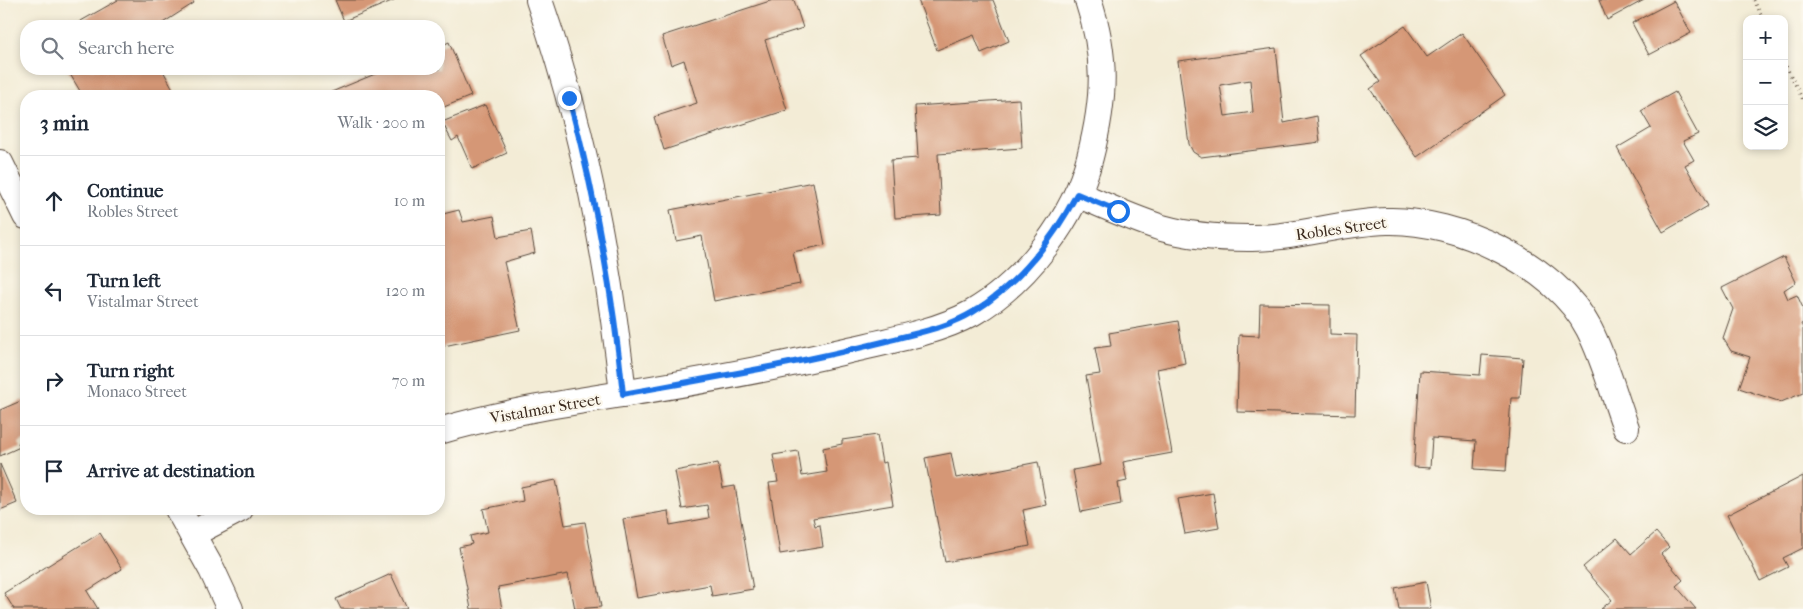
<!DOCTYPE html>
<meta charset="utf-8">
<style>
:root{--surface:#fff;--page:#f6f6f7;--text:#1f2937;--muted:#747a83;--line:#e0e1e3}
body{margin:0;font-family:"IM FELL French Canon",serif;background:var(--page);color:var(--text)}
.controls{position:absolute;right:15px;top:15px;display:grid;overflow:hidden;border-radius:10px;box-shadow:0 2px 8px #0003}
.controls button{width:45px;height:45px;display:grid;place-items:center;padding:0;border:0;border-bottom:1px solid var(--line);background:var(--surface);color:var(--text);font:25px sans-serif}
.stop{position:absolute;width:15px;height:15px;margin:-11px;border:4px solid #1a73e8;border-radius:50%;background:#fff}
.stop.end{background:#1a73e8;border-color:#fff;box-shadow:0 1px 5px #0008}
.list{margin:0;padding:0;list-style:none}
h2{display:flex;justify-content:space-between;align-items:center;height:65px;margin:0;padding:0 20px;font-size:21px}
h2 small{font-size:16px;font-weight:400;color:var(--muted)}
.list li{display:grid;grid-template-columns:32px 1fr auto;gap:15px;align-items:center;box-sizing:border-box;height:90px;padding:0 20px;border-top:1px solid var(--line)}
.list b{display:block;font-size:19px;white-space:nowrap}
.list p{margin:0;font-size:16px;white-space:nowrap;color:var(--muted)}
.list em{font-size:16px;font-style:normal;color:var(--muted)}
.icon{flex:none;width:28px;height:28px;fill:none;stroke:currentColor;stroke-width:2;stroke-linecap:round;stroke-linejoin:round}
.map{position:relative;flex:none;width:1803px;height:609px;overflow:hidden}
.search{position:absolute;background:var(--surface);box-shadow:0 2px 8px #0003;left:20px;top:20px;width:425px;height:55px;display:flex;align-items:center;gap:12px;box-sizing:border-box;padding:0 18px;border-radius:20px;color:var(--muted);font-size:19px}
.panel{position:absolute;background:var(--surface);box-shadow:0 2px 8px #0003;left:20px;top:90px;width:425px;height:425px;border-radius:20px}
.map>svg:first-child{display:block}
.building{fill:#d59776;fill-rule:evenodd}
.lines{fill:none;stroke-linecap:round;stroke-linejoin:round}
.minor-casing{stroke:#57473a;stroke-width:28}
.path{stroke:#57473a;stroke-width:3;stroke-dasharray:1 4;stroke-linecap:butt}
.minor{stroke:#fff;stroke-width:26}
.route{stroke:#1a73e8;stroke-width:6}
.labels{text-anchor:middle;stroke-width:4.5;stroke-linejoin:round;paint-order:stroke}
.street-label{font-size:16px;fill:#3b2a1e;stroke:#fbf7ec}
</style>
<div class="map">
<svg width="1803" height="609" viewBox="0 0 1803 609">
<rect width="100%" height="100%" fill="#fbf7ec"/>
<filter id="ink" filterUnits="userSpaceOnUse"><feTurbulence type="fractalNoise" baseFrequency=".02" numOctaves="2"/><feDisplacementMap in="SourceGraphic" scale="10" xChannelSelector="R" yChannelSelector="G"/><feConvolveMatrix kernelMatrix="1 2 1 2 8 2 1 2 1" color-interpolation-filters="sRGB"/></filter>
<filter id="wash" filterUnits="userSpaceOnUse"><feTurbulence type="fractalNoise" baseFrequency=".0096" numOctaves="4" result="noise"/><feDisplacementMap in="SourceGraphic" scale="20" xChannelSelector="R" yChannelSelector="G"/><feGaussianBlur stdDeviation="1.12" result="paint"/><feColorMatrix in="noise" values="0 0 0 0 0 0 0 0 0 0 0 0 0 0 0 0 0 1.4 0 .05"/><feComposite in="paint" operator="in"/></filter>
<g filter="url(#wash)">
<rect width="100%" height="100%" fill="#f3ecd6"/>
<g id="blocks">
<g class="building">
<path d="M118,0H192L194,3L158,26H72Z"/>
<path d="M335,0H394L344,21Z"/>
<path d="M773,0H794L803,28L765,40L787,110L664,150L654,117L697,103L684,60L671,65L662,36Z"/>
<path d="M918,0H993L1009,41L981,53L974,35L937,50Z"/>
<path d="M1599,0H1644L1607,20Z"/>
<path d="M1674,1L1691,33L1649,55L1632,23Z"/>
<path d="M1405,26L1427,57L1462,33L1505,95L1417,157L1370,89L1380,82L1361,56Z"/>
<path d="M449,42L471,96L439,109V96H322L387,69H439V47Z"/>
<path d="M1276,48L1284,123L1317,116L1320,142L1201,157L1193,152L1189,144L1178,61ZM1250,80L1253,112L1225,116L1220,85Z"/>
<path d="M67,69H162L177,96H83Z"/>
<path d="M1675,92L1698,134L1683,141L1694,160L1685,165L1708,206L1663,232L1617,148L1651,128L1641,111Z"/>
<path d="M1019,99L1022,148L938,154L941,215L895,218L891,160L918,158L915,106Z"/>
<path d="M485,105L507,153L472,169L458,137L452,141L442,122Z"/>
<path d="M813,182L825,245L793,252L800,284L714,301L702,236L676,241L670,210Z"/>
<path d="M459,210L463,222L494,216L498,237L531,231L535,253L504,262L520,330L439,347V215Z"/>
<path d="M1784,257L1796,282L1784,290L1788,299L1797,295L1803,308V323L1801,324L1803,328V393L1781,402L1739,388L1750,357L1731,351L1723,338L1733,309L1722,288Z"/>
<path d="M1260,304L1330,305V334L1357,335L1355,415L1237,412L1239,335L1259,336Z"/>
<path d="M1178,321L1185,363L1157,369L1172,453L1123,462L1127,481L1118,483L1121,504L1081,512L1073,470L1101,465L1086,376L1100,374L1095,348L1111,346L1109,333Z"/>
<path d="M1482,355L1523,358L1520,398H1511L1506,471L1474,469L1476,441L1432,438L1430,468L1414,467L1420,371L1480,375Z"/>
<path d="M23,400L26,407V439L18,443L20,447L0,456V410Z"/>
<path d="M877,435L882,463L886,462L893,505L813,518L815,526L820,525L823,547L780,554L769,483L778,482L773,455L798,451L802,476L827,472L823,448L842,444V440Z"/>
<path d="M951,453L956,478L1038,462L1046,505L1023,510L1030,546L945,562L925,458Z"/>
<path d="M718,463L723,488L735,486L753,589L712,596L710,585L637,598L623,519L668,511L670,525L709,518L707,505L682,509L675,471Z"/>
<path d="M0,464L17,503L0,510Z"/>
<path d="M1803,476V548L1783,558L1788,567L1760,581L1727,515Z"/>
<path d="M556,480L565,525L585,522L601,607L575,609L568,574L498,587L502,609H471L459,547L472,544L470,536L488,532L483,509L523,501L521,487Z"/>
<path d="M1213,493L1219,528L1185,534L1178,499Z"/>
<path d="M1656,532L1669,547L1661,554L1683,580L1676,586L1696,609H1601L1612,600L1583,567L1617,538L1631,554Z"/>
<path d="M100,533L122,569L87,591L98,609H14L4,593Z"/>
<path d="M391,574L407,609H341L336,599Z"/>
<path d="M1426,582L1431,609H1399L1395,588Z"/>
</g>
</g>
</g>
<g filter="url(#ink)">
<use href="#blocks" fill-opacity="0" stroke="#57473a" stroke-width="1"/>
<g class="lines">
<defs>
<g id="minor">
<path d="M539,0C583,127 609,260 623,394"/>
<path d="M0,163L26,216"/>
<path d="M1077,194C1105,206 1133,219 1162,228C1190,236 1219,238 1248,238C1295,239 1340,222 1387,221C1457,219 1556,265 1589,329C1605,360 1614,396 1626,428"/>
<path d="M439,431C499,413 560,404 622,394C695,382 769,369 841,352C882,342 936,333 972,313C1026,282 1075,217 1090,157C1105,99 1107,56 1088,0"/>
<path d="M178,509L212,570L230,609"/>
<path d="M192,534L240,509"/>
</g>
</defs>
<use href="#minor" class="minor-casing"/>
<g class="path">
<path d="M1754,0L1763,19"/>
<path d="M1784,62L1803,100"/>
</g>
<use href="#minor" class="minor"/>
</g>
</g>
<g class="lines" filter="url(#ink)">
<path class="route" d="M569,98C595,195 613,294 623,394C711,378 800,363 887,341C916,333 947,328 973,312C1019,284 1052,241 1077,194L1118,211"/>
</g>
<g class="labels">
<g class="street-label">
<text transform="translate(1341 228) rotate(-8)" y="6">Robles Street</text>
<text transform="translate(545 408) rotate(-10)" y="6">Vistalmar Street</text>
</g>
</g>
</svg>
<div class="controls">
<button>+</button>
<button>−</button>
<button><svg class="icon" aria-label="layers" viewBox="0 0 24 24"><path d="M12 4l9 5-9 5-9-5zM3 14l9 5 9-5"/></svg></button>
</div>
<div class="stop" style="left:1118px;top:211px"></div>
<div class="stop end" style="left:569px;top:98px"></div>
<div class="search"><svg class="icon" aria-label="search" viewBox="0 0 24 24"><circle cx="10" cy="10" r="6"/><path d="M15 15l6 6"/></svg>Search here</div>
<section class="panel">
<h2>3 min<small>Walk · 200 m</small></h2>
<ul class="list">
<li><svg class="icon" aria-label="ahead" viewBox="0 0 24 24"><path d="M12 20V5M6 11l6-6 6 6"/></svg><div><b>Continue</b><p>Robles Street</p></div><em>10 m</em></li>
<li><svg class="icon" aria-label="left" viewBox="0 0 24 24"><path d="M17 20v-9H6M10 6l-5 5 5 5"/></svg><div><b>Turn left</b><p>Vistalmar Street</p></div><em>120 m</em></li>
<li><svg class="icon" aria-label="right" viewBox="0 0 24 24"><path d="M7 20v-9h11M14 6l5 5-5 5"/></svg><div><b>Turn right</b><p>Monaco Street</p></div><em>70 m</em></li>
<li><svg class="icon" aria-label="arrive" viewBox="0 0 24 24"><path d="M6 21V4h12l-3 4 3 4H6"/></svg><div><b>Arrive at destination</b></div></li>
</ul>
</section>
</div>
